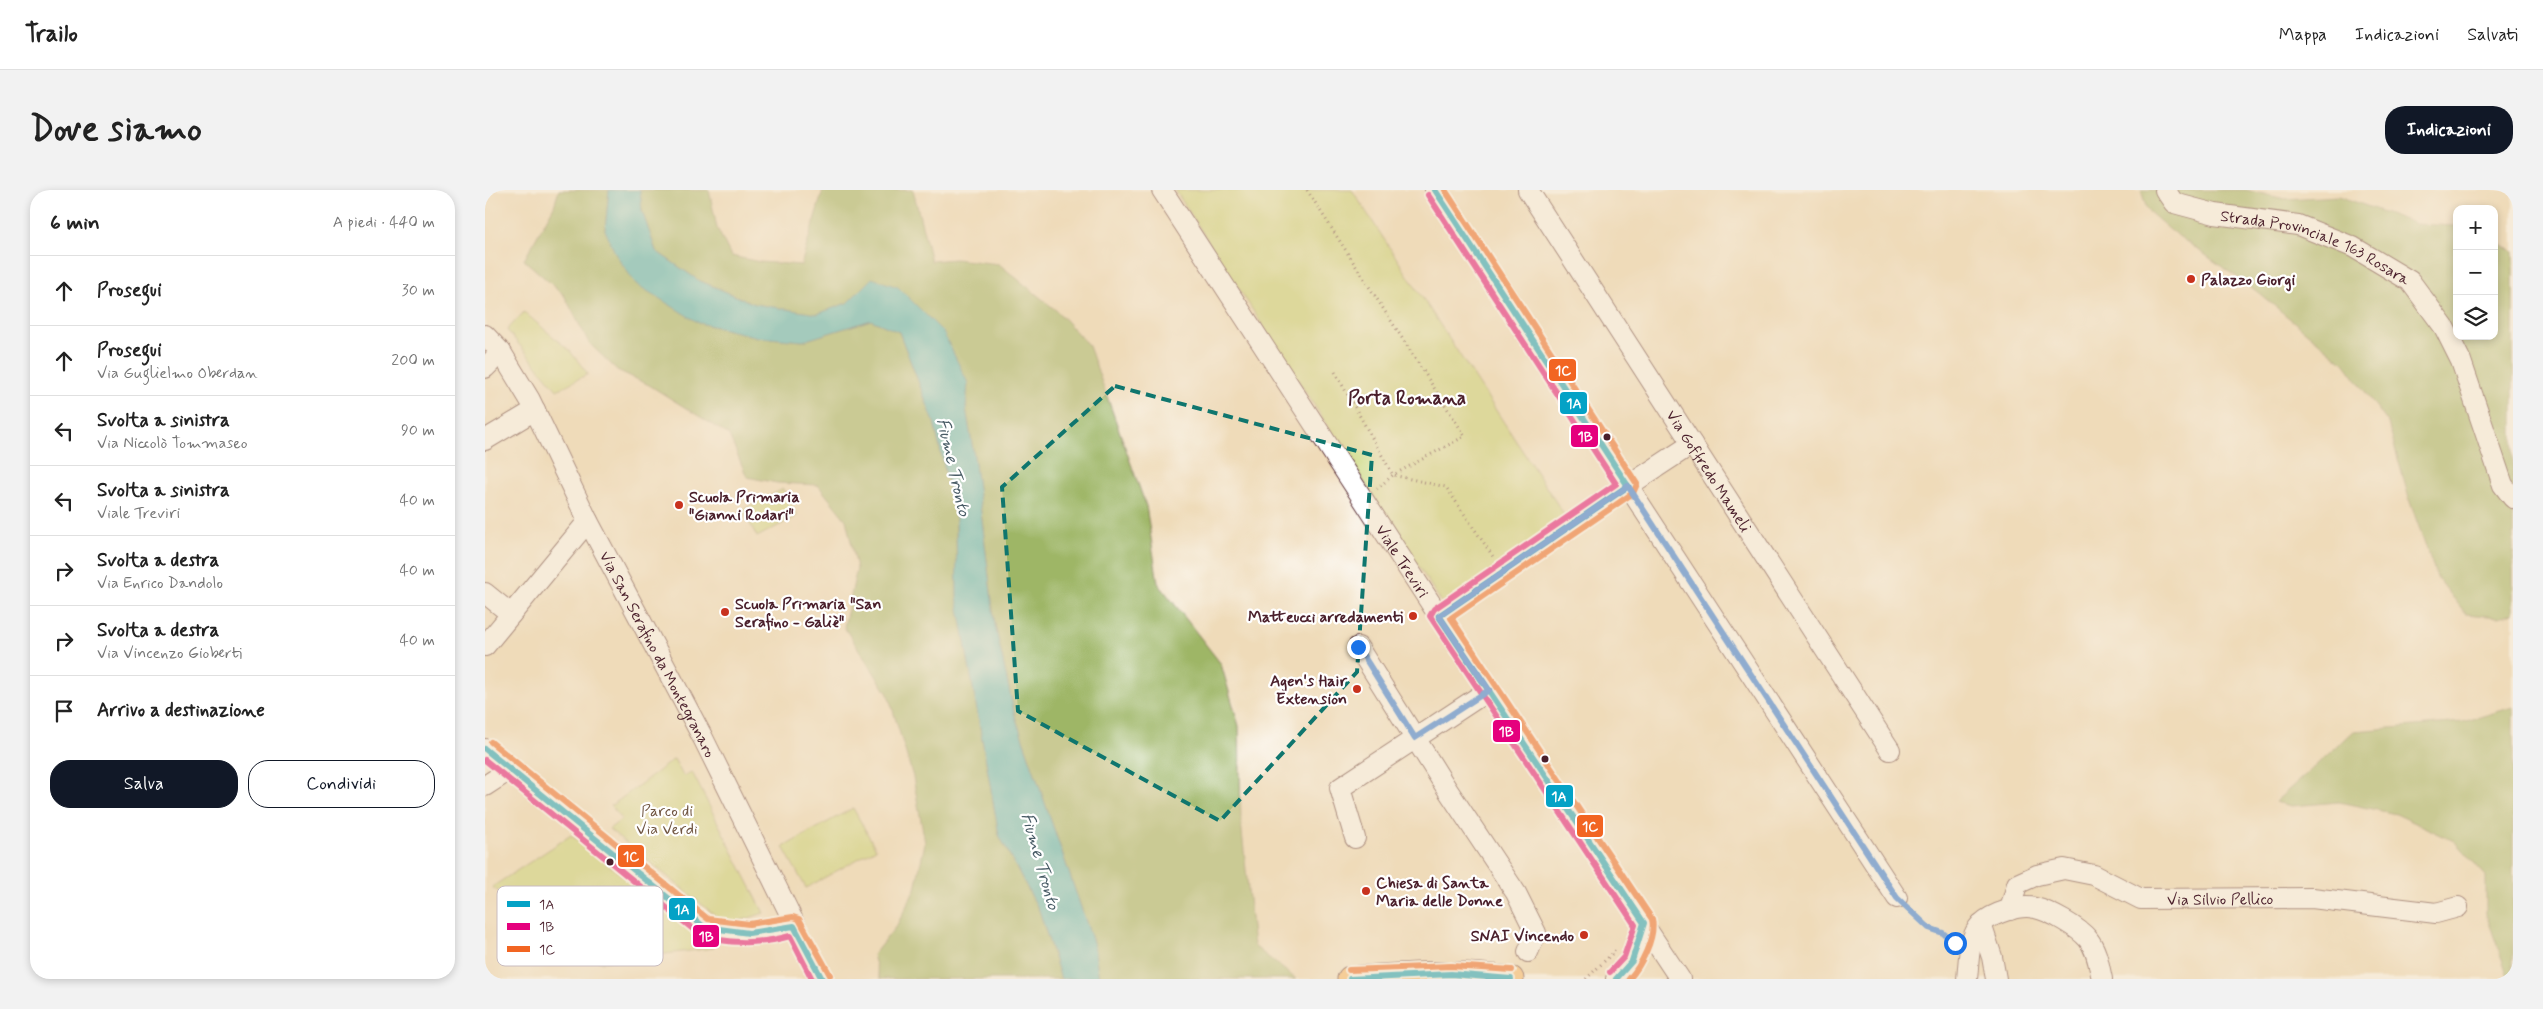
<!DOCTYPE html>
<html lang="it">
<meta charset="utf-8">
<style>
:root{--surface:#fff;--page:#f2f2f2;--text:#222;--muted:#767676;--line:#e0e0e0;--accent:#111827}
body{margin:0;font-family:Mynerve,sans-serif;background:var(--page);color:var(--text)}
.controls{position:absolute;right:15px;top:15px;display:grid;overflow:hidden;border-radius:10px;box-shadow:0 2px 8px #0003}
.controls button{width:45px;height:45px;display:grid;place-items:center;padding:0;border:0;border-bottom:1px solid var(--line);background:var(--surface);color:var(--text);font:25px sans-serif}
.stop{position:absolute;width:15px;height:15px;margin:-11px;border:4px solid #1a73e8;border-radius:50%;background:#fff}
.stop.end{background:#1a73e8;border-color:#fff;box-shadow:0 1px 5px #0008}
.list{margin:0;padding:0;list-style:none}
h2{display:flex;justify-content:space-between;align-items:center;height:65px;margin:0;padding:0 20px;font-size:21px}
h2 small{font-size:16px;font-weight:400;color:var(--muted)}
.list li{display:grid;grid-template-columns:32px 1fr auto;gap:15px;align-items:center;box-sizing:border-box;height:70px;padding:0 20px;border-top:1px solid var(--line)}
.list b{display:block;font-size:19px;white-space:nowrap}
.list p{margin:0;font-size:16px;white-space:nowrap;color:var(--muted)}
.list em{font-size:16px;font-style:normal;color:var(--muted)}
.actions{display:flex;gap:10px;padding:15px 20px}
.actions a{flex:1;padding:11px 0;border:1px solid var(--accent);border-radius:20px;text-align:center;font-size:18px;color:var(--accent)}
.actions .main{background:var(--accent);color:#fff}
.icon{flex:none;width:28px;height:28px;fill:none;stroke:currentColor;stroke-width:2;stroke-linecap:round;stroke-linejoin:round}
.map{position:relative;flex:none;width:2028px;height:789px;overflow:hidden;border-radius:20px}
header{display:flex;align-items:center;gap:30px;box-sizing:border-box;height:70px;padding:0 25px;background:var(--surface);border-bottom:1px solid var(--line)}
header strong{font-size:24px}
nav{display:flex;gap:28px;margin-inline-start:auto;font-size:18px}
.intro{display:flex;align-items:center;justify-content:space-between;box-sizing:border-box;height:120px;padding:0 30px}
h1{margin:0;font-size:35px}
.button{padding:12px 22px;border-radius:20px;background:var(--accent);color:#fff;font-size:18px;font-weight:700}
main{display:flex;gap:30px;padding:0 30px}
aside{flex:1;background:var(--surface);border-radius:20px;box-shadow:0 2px 8px #0003}
.map>svg:first-child{display:block}
.green{fill:#c8d475;stroke:#897a50}
.forest{fill:#9eb666;stroke:#746a48}
.water{fill:#48b7be;stroke:#496b74}
.lines{fill:none;stroke-linecap:round;stroke-linejoin:round}
.minor-casing{stroke:#633b40;stroke-width:22}
.major-casing{stroke:#633b40;stroke-width:27}
.path{stroke:#633b40;stroke-width:3;stroke-dasharray:1 4;stroke-linecap:butt}
.minor{stroke:#fff;stroke-width:20}
.major{stroke:#fdbc70;stroke-width:25}
.bus-1-casing{stroke:#fff;stroke-width:10}
.bus-2-casing{stroke:#fff;stroke-width:10}
.bus-3-casing{stroke:#fff;stroke-width:10}
.bus-1{stroke:#04a2c6;stroke-width:6}
.bus-2{stroke:#e5007d;stroke-width:6}
.bus-3{stroke:#f26522;stroke-width:6}
.route{stroke:#1a73e8;stroke-width:6}
.marked{fill:none;stroke:#0f766e;stroke-width:4;stroke-dasharray:10 6;stroke-linejoin:round}
.poi-dot{fill:#c8321e;stroke:#fff;stroke-width:2}
.bus-dot{fill:#4a1f2b;stroke:#fff;stroke-width:2}
.labels{text-anchor:middle;stroke-width:4.5;stroke-linejoin:round;paint-order:stroke}
.street-label{font-size:16px;fill:#4a1f2b;stroke:#fff}
.poi-label{font-size:16px;font-weight:bold;fill:#4a1f2b;stroke:#fff;text-anchor:start}
.park-label{font-size:16px;fill:#705541;stroke:#fff}
.water-label{font-size:18px;font-style:italic;fill:#495c66;stroke:#fff}
.quarter-label{font-size:19px;font-weight:bold;fill:#4a1f2b;stroke:#fff}
.key{fill:#fff;stroke:#c9bcbf;stroke-width:1}
.key-label{font-size:14px;fill:#4a1f2b}
.line-badge{stroke:#fff;stroke-width:2}
.badge-label{font-size:14px;text-anchor:middle;font-weight:bold;fill:#fff}
</style>
<header>
<strong>Trailo</strong>
<nav><a>Mappa</a><a>Indicazioni</a><a>Salvati</a></nav>
</header>
<div class="intro"><h1>Dove siamo</h1><a class="button">Indicazioni</a></div>
<main>
<aside>
<h2>6 min<small>A piedi · 440 m</small></h2>
<ul class="list">
<li><svg class="icon" aria-label="ahead" viewBox="0 0 24 24"><path d="M12 20V5M6 11l6-6 6 6"/></svg><div><b>Prosegui</b></div><em>30 m</em></li>
<li><svg class="icon" aria-label="ahead" viewBox="0 0 24 24"><path d="M12 20V5M6 11l6-6 6 6"/></svg><div><b>Prosegui</b><p>Via Guglielmo Oberdan</p></div><em>200 m</em></li>
<li><svg class="icon" aria-label="left" viewBox="0 0 24 24"><path d="M17 20v-9H6M10 6l-5 5 5 5"/></svg><div><b>Svolta a sinistra</b><p>Via Niccolò Tommaseo</p></div><em>90 m</em></li>
<li><svg class="icon" aria-label="left" viewBox="0 0 24 24"><path d="M17 20v-9H6M10 6l-5 5 5 5"/></svg><div><b>Svolta a sinistra</b><p>Viale Treviri</p></div><em>40 m</em></li>
<li><svg class="icon" aria-label="right" viewBox="0 0 24 24"><path d="M7 20v-9h11M14 6l5 5-5 5"/></svg><div><b>Svolta a destra</b><p>Via Enrico Dandolo</p></div><em>40 m</em></li>
<li><svg class="icon" aria-label="right" viewBox="0 0 24 24"><path d="M7 20v-9h11M14 6l5 5-5 5"/></svg><div><b>Svolta a destra</b><p>Via Vincenzo Gioberti</p></div><em>40 m</em></li>
<li><svg class="icon" aria-label="arrive" viewBox="0 0 24 24"><path d="M6 21V4h12l-3 4 3 4H6"/></svg><div><b>Arrivo a destinazione</b></div></li>
</ul>
<div class="actions"><a class="main">Salva</a><a>Condividi</a></div>
</aside>
<div class="map">
<svg width="2028" height="789" viewBox="0 0 2028 789">
<rect width="100%" height="100%" fill="#fff"/>
<filter id="ink" filterUnits="userSpaceOnUse"><feTurbulence type="fractalNoise" baseFrequency=".02" numOctaves="2"/><feDisplacementMap in="SourceGraphic" scale="10" xChannelSelector="R" yChannelSelector="G"/><feConvolveMatrix kernelMatrix="1 2 1 2 8 2 1 2 1" color-interpolation-filters="sRGB"/></filter>
<filter id="wash" filterUnits="userSpaceOnUse"><feTurbulence type="fractalNoise" baseFrequency=".0096" numOctaves="4" result="noise"/><feDisplacementMap in="SourceGraphic" scale="20" xChannelSelector="R" yChannelSelector="G"/><feGaussianBlur stdDeviation="1.12" result="paint"/><feColorMatrix in="noise" values="0 0 0 0 0 0 0 0 0 0 0 0 0 0 0 0 0 1.4 0 .05"/><feComposite in="paint" operator="in"/></filter>
<g filter="url(#wash)">
<rect width="100%" height="100%" fill="#efdbb9"/>
<g class="green">
<path d="M690,0H867L1082,329L959,416Z"/>
<path d="M39,122L85,161L103,184L72,200L22,140Z"/>
<path d="M298,299L312,326L272,347L258,320Z"/>
<path d="M189,569L198,586L207,582L279,723L246,734L236,730L124,639L137,629L126,616Z"/>
<path d="M368,618L391,659L321,698L298,657Z"/>
<path d="M86,645L229,758L115,772L7,697Z"/>
</g>
<g class="forest">
<path d="M74,0H124L120,39L214,133L273,147L318,151L386,130L414,142L449,232L471,329L472,407L514,645L554,720L576,789H395L388,765L412,735L430,699L440,653L428,587L403,504L359,437L372,378L361,330L333,295L292,293L262,287L244,245L164,195L132,180L104,153L79,105L39,70L69,16Z"/>
<path d="M155,0H224L232,38L246,66L275,72L316,75L338,0H428L446,71L470,69L514,74L572,121L604,156L661,316L673,393L736,474L754,536L756,632L769,756L811,789H614L609,755L530,526L510,435L489,266L481,218L483,193L387,88L362,113L332,125L270,114L213,90L171,61L157,21Z"/>
<path d="M1656,0H1761L1800,9L1854,6L1931,34L1972,36V146H2009V50L2028,62V423L2014,427L1981,424L1952,387L1925,312L1903,233L1859,173L1770,100L1685,40L1662,20Z"/>
<path d="M2028,517V789H2024L2001,724V686L1969,651L1911,624L1854,612L1807,616L1790,612L1869,541L1978,532Z"/>
</g>
<path class="water" d="M124,0H155L157,21L171,61L213,90L270,114L332,124L362,113L387,88L413,97L458,142L483,193L481,218L489,266L510,435L530,526L609,755L614,789H576L554,720L514,645L472,407L471,329L449,232L414,142L386,130L318,151L273,147L214,133L151,94L131,65L120,40Z"/>
</g>
<g filter="url(#ink)">
<g class="lines">
<defs>
<g id="minor">
<path id="s1" d="M677,0L954,426L1195,789"/>
<path d="M950,0L1412,708"/>
<path id="s2" d="M1043,0L1405,560"/>
<path id="s3" d="M1680,0L1689,13L1730,24L1813,35L1868,57L1925,91L1959,137L1976,171L2018,295L2028,308"/>
<path id="s4" d="M0,145L16,162L45,210L103,331L218,548L337,789"/>
<path d="M0,178L16,162"/>
<path d="M0,250L50,220"/>
<path d="M0,403L26,424"/>
<path d="M954,426L1143,296L1207,254"/>
<path d="M0,456L103,331"/>
<path d="M873,457L962,599L1031,703L1051,743L1043,762"/>
<path d="M0,559L219,737C247,745 281,745 309,736"/>
<path d="M0,596L26,579"/>
<path d="M870,648L855,598L1004,500"/>
<path id="s5" d="M1525,720L1532,694L1552,685L1579,679L1609,685L1656,709L1827,708L1951,723L1973,717"/>
<path d="M1496,734L1507,767L1511,789"/>
<path d="M1131,789C1149,777 1155,753 1159,733"/>
<path d="M1482,789C1484,772 1483,747 1496,734C1508,723 1535,714 1550,718C1565,721 1594,738 1603,749C1612,760 1614,776 1617,789"/>
</g>
<path id="major" d="M865,789C919,785 973,781 1026,789"/>
</defs>
<use href="#minor" class="minor-casing"/>
<use href="#major" class="major-casing"/>
<g class="path">
<path d="M822,0L980,246L908,285L892,299"/>
<path d="M850,182L908,285L961,297L1009,368"/>
<path d="M1423,718L1444,738L1458,743L1470,753"/>
<path d="M95,740L100,749H108L148,701"/>
<path d="M1101,789L1132,759"/>
</g>
<use href="#minor" class="minor"/>
<use href="#major" class="major"/>
<defs>
<g id="bus-1">
<path d="M950,0L1143,296L954,426L1159,733L1147,771L1131,789"/>
<path d="M0,559L219,737L264,743L309,736L337,789"/>
<path d="M865,789L966,784L1026,789"/>
</g>
<g id="bus-2">
<path d="M943,5L1131,294L949,419L945,426L1150,735L1139,767L1125,782"/>
<path d="M0,570L214,744C241,755 277,754 305,746L327,789"/>
</g>
<g id="bus-3">
<path d="M960,0L1152,294L1148,303L966,428L1167,729C1171,747 1156,776 1144,789"/>
<path d="M6,552L223,729L264,734L308,727L314,729L345,785"/>
<path d="M864,780L966,776L1027,780"/>
</g>
</defs>
<use href="#bus-1" class="bus-1-casing"/>
<use href="#bus-2" class="bus-2-casing"/>
<use href="#bus-3" class="bus-3-casing"/>
<use href="#bus-1" class="bus-1"/>
<use href="#bus-2" class="bus-2"/>
<use href="#bus-3" class="bus-3"/>
</g>
</g>
<g class="lines" filter="url(#ink)">
<path class="route" d="M873,457L930,548L1004,500L954,426L1143,296L1412,708L1444,738L1458,743L1470,753"/>
</g>
<path d="M0 0H2028V789H0ZM630,196L887,265L872,482L735,631L533,521L517,297Z" fill="#efdbb9" fill-opacity=".55" fill-rule="evenodd"/>
<path class="marked" d="M630,196L887,265L872,482L735,631L533,521L517,297Z"/>
<g class="poi-dot">
<circle cx="1706" cy="89" r="5"/>
<circle cx="194" cy="315" r="5"/>
<circle cx="240" cy="422" r="5"/>
<circle cx="928" cy="426" r="5"/>
<circle cx="872" cy="499" r="5"/>
<circle cx="881" cy="701" r="5"/>
<circle cx="1099" cy="745" r="5"/>
</g>
<g class="bus-dot">
<circle cx="1122" cy="247" r="4.5"/>
<circle cx="1060" cy="569" r="4.5"/>
<circle cx="125" cy="672" r="4.5"/>
</g>
<g class="labels">
<g class="street-label">
<text dy="6" stroke="none"><textPath href="#s3" startOffset="165">Strada Provinciale 163 Rosara</textPath></text>
<text dy="6" stroke="none"><textPath href="#s2" startOffset="334">Via Goffredo Mameli</textPath></text>
<text dy="6" stroke="none"><textPath href="#s1" startOffset="442">Viale Treviri</textPath></text>
<text dy="6" stroke="none"><textPath href="#s4" startOffset="364">Via San Serafino da Montegranaro</textPath></text>
<text dy="6" stroke="none"><textPath href="#s5" startOffset="239">Via Silvio Pellico</textPath></text>
</g>
<g class="poi-label">
<text x="1716" y="95">Palazzo Giorgi</text>
<text x="204" y="312">Scuola Primaria<tspan x="204" dy="18">"Gianni Rodari"</tspan></text>
<text x="250" y="419">Scuola Primaria "San<tspan x="250" dy="18">Serafino - Galiè"</tspan></text>
<text x="918" y="432" text-anchor="end">Matteucci arredamenti</text>
<text x="862" y="496" text-anchor="end">Agen's Hair<tspan x="862" dy="18">Extension</tspan></text>
<text x="891" y="698">Chiesa di Santa<tspan x="891" dy="18">Maria delle Donne</tspan></text>
<text x="1089" y="751" text-anchor="end">SNAI Vincendo</text>
</g>
<g class="park-label">
<text x="182" y="626">Parco di<tspan x="182" dy="18">Via Verdi</tspan></text>
</g>
<g class="water-label">
<text transform="translate(469 277) rotate(77)" y="6">Fiume Tronto</text>
<text transform="translate(556 671) rotate(74)" y="6">Fiume Tronto</text>
</g>
<g class="quarter-label">
<text x="922" y="214">Porta Romana</text>
</g>
</g>
<rect x="12" y="696" width="166" height="80" rx="8" class="key"/>
<rect x="22" y="711" width="23" height="6" fill="#04a2c6"/>
<rect x="22" y="733" width="23" height="7" fill="#e5007d"/>
<rect x="22" y="756" width="23" height="6" fill="#f26522"/>
<g class="key-label">
<text x="54" y="719">1A</text>
<text x="54" y="741">1B</text>
<text x="54" y="764">1C</text>
</g>
<g class="line-badge">
<rect x="1063" y="168" width="29" height="24" rx="5" fill="#f26522"/>
<rect x="1074" y="201" width="29" height="24" rx="5" fill="#04a2c6"/>
<rect x="1085" y="234" width="29" height="24" rx="5" fill="#e5007d"/>
<rect x="1007" y="529" width="29" height="24" rx="5" fill="#e5007d"/>
<rect x="1060" y="594" width="29" height="24" rx="5" fill="#04a2c6"/>
<rect x="1091" y="624" width="28" height="24" rx="5" fill="#f26522"/>
<rect x="132" y="654" width="28" height="24" rx="5" fill="#f26522"/>
<rect x="183" y="707" width="28" height="24" rx="5" fill="#04a2c6"/>
<rect x="207" y="734" width="28" height="24" rx="5" fill="#e5007d"/>
</g>
<g class="badge-label">
<text x="1078" y="185">1C</text>
<text x="1089" y="218">1A</text>
<text x="1100" y="251">1B</text>
<text x="1021" y="546">1B</text>
<text x="1074" y="611">1A</text>
<text x="1105" y="641">1C</text>
<text x="146" y="671">1C</text>
<text x="197" y="724">1A</text>
<text x="221" y="751">1B</text>
</g>
</svg>
<div class="controls">
<button>+</button>
<button>−</button>
<button><svg class="icon" aria-label="layers" viewBox="0 0 24 24"><path d="M12 4l9 5-9 5-9-5zM3 14l9 5 9-5"/></svg></button>
</div>
<div class="stop" style="left:1470px;top:753px"></div>
<div class="stop end" style="left:873px;top:457px"></div>
</div>
</main>
